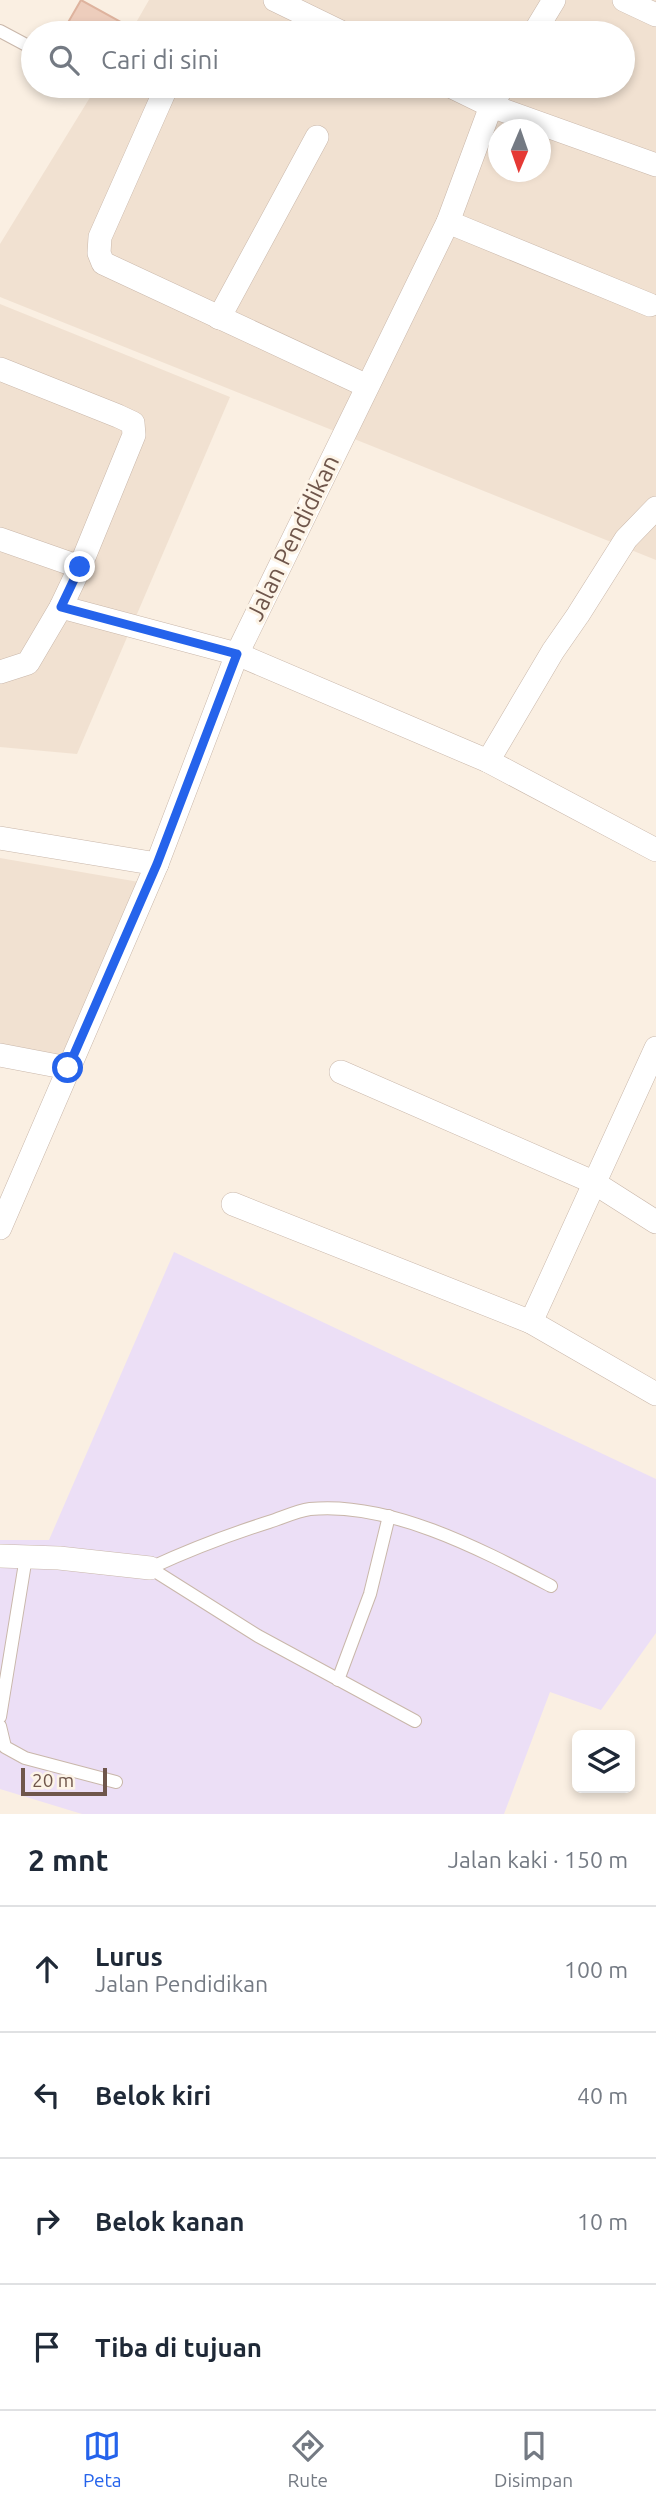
<!DOCTYPE html>
<html lang="id">
<meta charset="utf-8">
<style>
:root{--surface:#fff;--page:#f2f2f3;--text:#1f2937;--muted:#747a83;--line:#e0e1e3;--accent:#2563eb}
body{margin:0;font-family:Ubuntu,sans-serif;background:var(--page);color:var(--text)}
.controls{position:absolute;right:21px;bottom:21px;display:grid;overflow:hidden;border-radius:10px;box-shadow:0 4px 10px #0003}
.controls button{width:63px;height:63px;display:grid;place-items:center;padding:0;border:0;border-bottom:2px solid var(--line);background:var(--surface);color:var(--text);font:35px sans-serif}
.compass{position:absolute;left:488px;top:119px;width:63px;height:63px;border-radius:50%;background:var(--surface);box-shadow:0 4px 10px #0003;rotate:182deg}
.scale{position:absolute;left:21px;bottom:18px;width:86px;box-sizing:border-box;padding-left:7px;border:4px solid #6f564b;border-top:0;font-size:19px;line-height:24px;white-space:nowrap;color:#6f564b;-webkit-text-stroke:5px #fdf4e7;paint-order:stroke}
.stop{position:absolute;width:21px;height:21px;margin:-16px;border:5px solid #2563eb;border-radius:50%;background:#fff}
.stop.end{background:#2563eb;border-color:#fff;box-shadow:0 2px 7px #0008}
.list{margin:0;padding:0;list-style:none}
h2{display:flex;justify-content:space-between;align-items:center;height:91px;margin:0;padding:0 28px;font-size:30px}
h2 small{font-size:23px;font-weight:400;color:var(--muted)}
.list li{display:grid;grid-template-columns:46px 1fr auto;gap:21px;align-items:center;box-sizing:border-box;height:126px;padding:0 28px;border-top:2px solid var(--line)}
.list b{display:block;font-size:26px;white-space:nowrap}
.list p{margin:0;font-size:23px;white-space:nowrap;color:var(--muted)}
.list em{font-size:23px;font-style:normal;color:var(--muted)}
.icon{flex:none;width:38px;height:38px;fill:none;stroke:currentColor;stroke-width:2;stroke-linecap:round;stroke-linejoin:round}
.map{position:relative;flex:none;width:656px;height:1814px;overflow:hidden}
.search{position:absolute;background:var(--surface);box-shadow:0 4px 10px #0003;left:21px;right:21px;top:21px;height:77px;display:flex;align-items:center;gap:18px;box-sizing:border-box;padding:0 24px;border-radius:38px;color:var(--muted);font-size:26px}
.sheet{height:595px;background:var(--surface)}
nav{display:flex;justify-content:space-around;align-items:center;box-sizing:border-box;height:98px;border-top:2px solid var(--line);background:var(--surface);font-size:19px;color:var(--muted)}
nav a{display:grid;justify-items:center;gap:4px}
nav .on{color:var(--accent)}
.map>svg:first-child{display:block}
.residential{fill:#f1e1d1;fill-rule:evenodd}
.education{fill:#ecdff6}
.building{fill:#edcdbc;stroke:#deb39e;stroke-width:2}
.lines{fill:none;stroke-linecap:round;stroke-linejoin:round}
.lane-casing{stroke:#c9b7aa;stroke-width:14}
.street-casing{stroke:#c9b7aa;stroke-width:24}
.lane{stroke:#fff;stroke-width:12}
.street{stroke:#fff;stroke-width:23}
.route{stroke:#2563eb;stroke-width:9}
.labels{text-anchor:middle;stroke-width:6;stroke-linejoin:round;paint-order:stroke}
.street-label{font-size:24px;fill:#6f564b;stroke:#fdf4e7}
</style>
<div class="map">
<svg width="656" height="1814" viewBox="0 0 656 1814">
<rect width="100%" height="100%" fill="#faefe2"/>
<g class="residential">
<path d="M149,0H656V560L0,297V244L97,86H623V33H130ZM498,130H540V172H498Z"/>
<path d="M0,304L230,397L77,754L0,747Z"/>
<path d="M0,858L139,882L61,1063L0,1050Z"/>
</g>
<path class="education" d="M174,1252L656,1479V1633L601,1710L550,1692L504,1814H82L0,1789V1540H49Z"/>
<path class="building" d="M81,0L121,22L114,33H62Z"/>
<g class="lines">
<defs>
<g id="lane">
<path d="M0,31L30,47"/>
<path d="M150,1568C189,1550 228,1535 269,1522C282,1518 296,1511 310,1509C390,1501 482,1550 551,1586"/>
<path d="M150,1568L258,1636L415,1721"/>
<path d="M338,1680L370,1594L389,1516"/>
<path d="M0,1717L26,1557"/>
<path d="M0,1726L5,1747L25,1758L116,1782"/>
</g>
<g id="street">
<path d="M275,0L343,33"/>
<path d="M624,0L656,15"/>
<path d="M534,33L554,0"/>
<path d="M167,86L100,237L99,253L103,263L367,386"/>
<path d="M450,86L491,106L656,165"/>
<path d="M448,222L650,305"/>
<path d="M219,318L317,137"/>
<path d="M0,369L118,416L133,423L134,435L80,567L61,607L28,663L0,672"/>
<path d="M0,539L80,567"/>
<path d="M61,607L237,654L488,761L656,850"/>
<path d="M488,761L553,651L578,615L626,539L656,508"/>
<path d="M0,838L157,864"/>
<path d="M0,1055L68,1068"/>
<path d="M341,1072L593,1182L656,1222"/>
<path d="M233,1204L531,1322L656,1394"/>
<path d="M0,1228L157,864L237,654L448,222L491,106L503,86"/>
<path d="M531,1322L656,1048"/>
<path d="M0,1556L59,1558L150,1568"/>
</g>
</defs>
<use href="#lane" class="lane-casing"/>
<use href="#street" class="street-casing"/>
<use href="#lane" class="lane"/>
<use href="#street" class="street"/>
</g>
<g class="lines">
<path class="route" d="M68,1068L157,864L237,654L61,607L80,567"/>
</g>
<g class="labels">
<g class="street-label">
<text transform="translate(293 538) rotate(-64)" y="8">Jalan Pendidikan</text>
</g>
</g>
</svg>
<div class="controls">
<button><svg class="icon" aria-label="layers" viewBox="0 0 24 24"><path d="M12 4l9 5-9 5-9-5zM3 14l9 5 9-5"/></svg></button>
</div>
<svg class="compass" viewBox="-18 -18 36 36"><path d="M0-13l5 13h-10z" fill="#e53935"/><path d="M0 13l5-13h-10z" fill="#747a83"/></svg>
<div class="scale">20 m</div>
<div class="stop" style="left:68px;top:1068px"></div>
<div class="stop end" style="left:80px;top:567px"></div>
<div class="search"><svg class="icon" aria-label="search" viewBox="0 0 24 24"><circle cx="10" cy="10" r="6"/><path d="M15 15l6 6"/></svg>Cari di sini</div>
</div>
<section class="sheet">
<h2>2 mnt<small>Jalan kaki · 150 m</small></h2>
<ul class="list">
<li><svg class="icon" aria-label="ahead" viewBox="0 0 24 24"><path d="M12 20V5M6 11l6-6 6 6"/></svg><div><b>Lurus</b><p>Jalan Pendidikan</p></div><em>100 m</em></li>
<li><svg class="icon" aria-label="left" viewBox="0 0 24 24"><path d="M17 20v-9H6M10 6l-5 5 5 5"/></svg><div><b>Belok kiri</b></div><em>40 m</em></li>
<li><svg class="icon" aria-label="right" viewBox="0 0 24 24"><path d="M7 20v-9h11M14 6l5 5-5 5"/></svg><div><b>Belok kanan</b></div><em>10 m</em></li>
<li><svg class="icon" aria-label="arrive" viewBox="0 0 24 24"><path d="M6 21V4h12l-3 4 3 4H6"/></svg><div><b>Tiba di tujuan</b></div></li>
</ul>
</section>
<nav>
<a class="on"><svg class="icon" aria-label="map" viewBox="0 0 24 24"><path d="M3 6l6-2 6 2 6-2v14l-6 2-6-2-6 2zM9 4v14M15 6v14"/></svg>Peta</a>
<a><svg class="icon" aria-label="directions" viewBox="0 0 24 24"><path d="M12 3l9 9-9 9-9-9zM9 14v-3h6M13 9l2 2-2 2"/></svg>Rute</a>
<a><svg class="icon" aria-label="saved" viewBox="0 0 24 24"><path d="M7 4h10v16l-5-4-5 4z"/></svg>Disimpan</a>
</nav>
